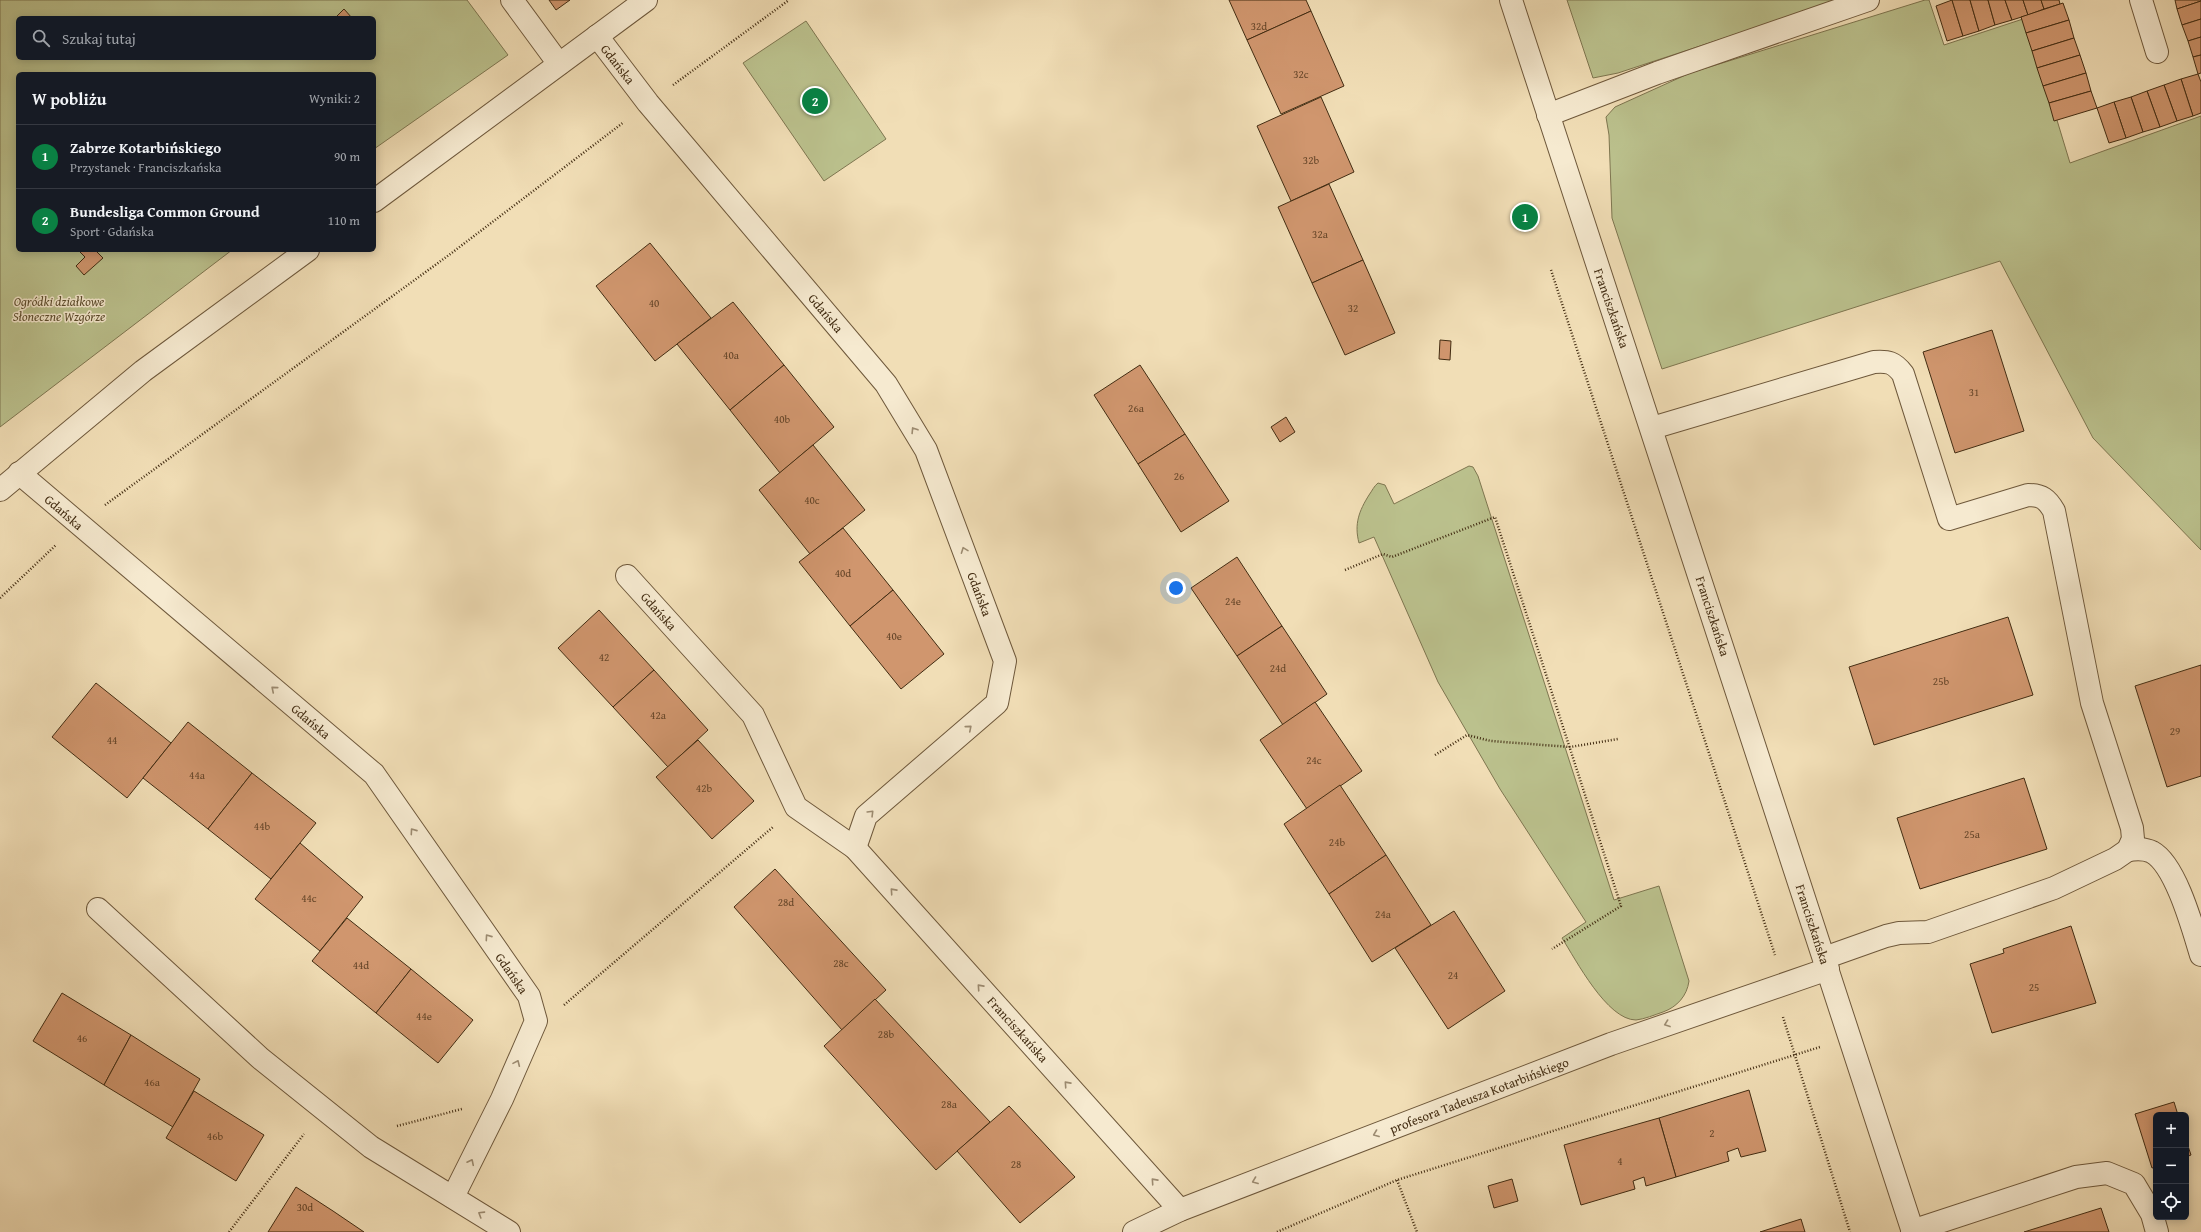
<!DOCTYPE html>
<html lang="pl">
<meta charset="utf-8">
<style>
:root{--surface:#171b24;--page:#242831;--text:#f1f3f6;--muted:#9ea1a6;--line:#363941;--accent:#0b8043}
body{margin:0;font-family:"Gentium Book Plus",serif;background:var(--page);color:var(--text)}
.controls{position:absolute;right:12px;bottom:12px;display:grid;overflow:hidden;border-radius:6px;box-shadow:0 2px 10px #0003}
.controls button{width:36px;height:36px;display:grid;place-items:center;padding:0;border:0;border-bottom:1px solid var(--line);background:var(--surface);color:var(--text);font:20px sans-serif}
.you{position:absolute;left:1176px;top:588px;width:14px;height:14px;margin:-10px;border:3px solid #fff;border-radius:50%;background:#1a73e8;box-shadow:0 0 0 6px #1a73e833}
.badge{display:grid;place-items:center;width:26px;height:26px;border-radius:50%;background:var(--accent);color:#fff;font-size:13px;font-weight:700}
.pin{position:absolute;translate:-50% -50%;border:2px solid #fff;box-shadow:0 1px 4px #0006}
.list{margin:0;padding:0;list-style:none}
h2{display:flex;justify-content:space-between;align-items:center;height:52px;margin:0;padding:0 16px;font-size:17px}
h2 small{font-size:13px;font-weight:400;color:var(--muted)}
.list li{display:grid;grid-template-columns:26px 1fr auto;gap:12px;align-items:center;box-sizing:border-box;height:64px;padding:0 16px;border-top:1px solid var(--line)}
.list b{display:block;font-size:15px;white-space:nowrap}
.list p{margin:0;font-size:13px;white-space:nowrap;color:var(--muted)}
.list em{font-size:13px;font-style:normal;color:var(--muted)}
.icon{flex:none;width:22px;height:22px;fill:none;stroke:currentColor;stroke-width:2;stroke-linecap:round;stroke-linejoin:round}
.map{position:relative;flex:none;width:2201px;height:1232px;overflow:hidden}
.search{position:absolute;background:var(--surface);box-shadow:0 2px 10px #0003;left:16px;top:16px;width:360px;height:44px;display:flex;align-items:center;gap:10px;box-sizing:border-box;padding:0 14px;border-radius:6px;color:var(--muted);font-size:15px}
.panel{position:absolute;background:var(--surface);box-shadow:0 2px 10px #0003;left:16px;top:72px;width:360px;height:180px;border-radius:6px}
.map>svg:first-child{display:block}
.green{fill:#bbc18d;stroke:#7e7650;fill-rule:evenodd}
.building{fill:#d0966e;stroke:#422c12}
.lines{fill:none;stroke-linecap:round;stroke-linejoin:round}
.minor-casing{stroke:#6e583b;stroke-width:24}
.path{stroke:#422c12;stroke-width:2.5;stroke-dasharray:1 2;stroke-linecap:butt}
.minor{stroke:#f6ead0;stroke-width:22}
.oneway{stroke:#9c8b71}
.labels{text-anchor:middle;stroke-width:3;stroke-linejoin:round;paint-order:stroke}
.number-label{font-size:11px;fill:#664629}
.street-label{font-size:13px;fill:#422c12;stroke:#f6ead0}
.park-label{font-size:13px;font-style:italic;fill:#5a4a2b;stroke:#f6ead0}
</style>
<div class="map">
<svg width="2201" height="1232" viewBox="0 0 2201 1232">
<rect width="100%" height="100%" fill="#f1deb6"/>
<filter id="stains"><feTurbulence type="fractalNoise" baseFrequency=".005" numOctaves="4"/><feColorMatrix values="0 0 0 0 .2 0 0 0 0 .09 0 0 0 0 .02 0 0 0 .5 -.17"/></filter>
<radialGradient id="worn" r=".72"><stop offset=".6" stop-color="#630" stop-opacity="0"/><stop offset="1" stop-color="#630" stop-opacity=".3"/></radialGradient>
<g class="green">
<path d="M0,0H467L508,55L374,149V74H18V250H232L0,427ZM18,18H374V58H18Z"/>
<path d="M1567,0H1840L1618,73L1593,78Z"/>
<path d="M1925,0H1929L1944,45L2026,18L2070,163L2201,116V550L2093,438L2000,261L1662,369L1612,218L1609,135L1606,117L1615,107L1690,73Z"/>
<path d="M806,21L886,139L824,181L743,63Z"/>
<path d="M1469,466L1473,467L1478,476L1614,900L1659,886L1689,981C1687,996 1677,1007 1663,1012C1654,1015 1645,1019 1636,1020C1607,1020 1576,960 1562,938L1586,922L1500,789L1438,682L1374,537L1359,543C1354,524 1359,511 1369,495C1372,491 1374,486 1378,483L1385,485L1394,504Z"/>
</g>
<g class="building">
<path d="M549,0H570L556,10Z"/>
<path d="M1229,0H1306L1311,11L1247,40Z"/>
<path d="M1952,0L1963,36L1947,41L1936,6Z"/>
<path d="M1952,0H1970L1979,31L1963,36Z"/>
<path d="M1970,0H1988L1995,25L1979,31Z"/>
<path d="M1988,0H2005L2012,20L1995,25Z"/>
<path d="M2005,0H2023L2028,15L2012,20Z"/>
<path d="M2023,0H2041L2044,9L2028,15Z"/>
<path d="M2041,0H2059L2060,4L2044,9Z"/>
<path d="M2175,0H2201V1L2177,9Z"/>
<path d="M2201,1V19L2182,25L2177,9Z"/>
<path d="M2063,3L2069,20L2026,33L2021,17Z"/>
<path d="M344,9L352,18H335Z"/>
<path d="M1311,11L1344,86L1281,114L1247,40Z"/>
<path d="M2201,19V37L2188,41L2182,25Z"/>
<path d="M2069,20L2074,38L2032,51L2026,33Z"/>
<path d="M2201,37V55L2193,57L2188,41Z"/>
<path d="M2074,38L2080,55L2037,68L2032,51Z"/>
<path d="M2080,55L2086,73L2043,86L2037,68Z"/>
<path d="M2201,55V73L2198,74L2193,57Z"/>
<path d="M2086,73L2091,91L2049,103L2043,86Z"/>
<path d="M2198,74L2201,82V113L2193,116L2181,79Z"/>
<path d="M2181,79L2193,116L2177,121L2164,85Z"/>
<path d="M2164,85L2177,121L2160,127L2147,91Z"/>
<path d="M2091,91L2097,108L2054,121L2049,103Z"/>
<path d="M2147,91L2160,127L2143,132L2131,97Z"/>
<path d="M1321,97L1354,172L1291,201L1257,126Z"/>
<path d="M2131,97L2143,132L2126,138L2114,102Z"/>
<path d="M2114,102L2126,138L2109,143L2097,108Z"/>
<path d="M1329,184L1363,260L1312,283L1278,207Z"/>
<path d="M650,243L711,318L655,361L596,286Z"/>
<path d="M83,250H95L103,258L84,275L76,266L85,257L80,252Z"/>
<path d="M1363,260L1395,333L1345,355L1312,283Z"/>
<path d="M733,302L784,365L730,410L677,344Z"/>
<path d="M1992,330L2024,431L1955,453L1923,352Z"/>
<path d="M1440,340L1451,341L1450,360L1439,359Z"/>
<path d="M784,365L834,427L780,473L730,410Z"/>
<path d="M1140,365L1185,434L1138,464L1094,395Z"/>
<path d="M1286,417L1295,432L1280,442L1271,427Z"/>
<path d="M1185,434L1229,501L1181,532L1138,464Z"/>
<path d="M813,445L865,510L810,554L759,490Z"/>
<path d="M843,528L893,590L850,626L799,562Z"/>
<path d="M1237,557L1282,626L1237,656L1191,588Z"/>
<path d="M893,590L944,654L901,689L850,626Z"/>
<path d="M599,610L654,670L613,707L558,648Z"/>
<path d="M2008,617L2033,695L1874,745L1849,667Z"/>
<path d="M1282,626L1327,694L1283,725L1237,656Z"/>
<path d="M2201,665V776L2167,787L2135,686Z"/>
<path d="M654,670L708,730L668,767L613,707Z"/>
<path d="M96,683L171,743L127,798L52,737Z"/>
<path d="M1315,702L1362,771L1307,809L1260,740Z"/>
<path d="M188,722L252,773L208,829L143,778Z"/>
<path d="M698,740L754,801L712,839L656,777Z"/>
<path d="M252,773L316,823L271,879L208,829Z"/>
<path d="M2024,778L2047,849L1920,889L1897,818Z"/>
<path d="M1340,785L1386,855L1329,894L1284,824Z"/>
<path d="M300,843L363,897L320,951L255,899Z"/>
<path d="M1386,855L1431,925L1372,962L1329,894Z"/>
<path d="M775,869L886,990L842,1030L734,907Z"/>
<path d="M1454,911L1505,991L1448,1029L1395,948Z"/>
<path d="M347,918L411,969L376,1013L312,961Z"/>
<path d="M2071,926L2096,1003L1992,1033L1970,964L2004,953L2003,949Z"/>
<path d="M411,969L473,1020L438,1063L376,1013Z"/>
<path d="M62,993L131,1035L104,1085L33,1041Z"/>
<path d="M875,999L990,1122L936,1170L824,1046Z"/>
<path d="M131,1035L200,1079L173,1127L104,1085Z"/>
<path d="M1749,1090L1766,1151L1741,1157L1738,1148L1727,1152L1729,1161L1676,1177L1659,1118Z"/>
<path d="M194,1091L264,1135L236,1181L166,1138Z"/>
<path d="M2174,1102L2178,1115H2156V1167L2152,1168L2135,1114Z"/>
<path d="M1009,1106L1075,1177L1020,1223L957,1151Z"/>
<path d="M1659,1118L1676,1177L1646,1186L1644,1177L1633,1181L1635,1189L1581,1205L1564,1145Z"/>
<path d="M2186,1140L2191,1155L2186,1157Z"/>
<path d="M1512,1179L1518,1201L1494,1208L1488,1186Z"/>
<path d="M296,1187L333,1211L364,1232H268Z"/>
<path d="M2101,1208L2109,1232H2024Z"/>
<path d="M1801,1219L1805,1232H1760Z"/>
</g>
<g class="lines">
<defs>
<g id="minor">
<path d="M512,0L559,64"/>
<path d="M1511,0C1646,410 1779,821 1913,1232"/>
<path d="M2141,0L2157,52"/>
<path d="M597,36L648,103L886,384L926,450L1005,661L997,703L866,816L855,848"/>
<path d="M1548,115L1657,73L1868,0"/>
<path d="M374,201L646,0"/>
<path d="M1652,428L1874,362C1888,361 1894,362 1903,374L1949,519L2028,495C2042,495 2047,499 2054,511L2092,703L2132,828L2133,839L2128,850L2115,859L2054,888L1928,932L1899,933L1886,936L1824,958"/>
<path d="M19,473L374,774L529,996L536,1021L502,1099L453,1197"/>
<path d="M0,490L143,371L308,250"/>
<path d="M627,576L753,715L796,807L855,848L1180,1210"/>
<path d="M2128,850C2136,849 2144,848 2152,852C2176,865 2193,929 2201,955"/>
<path d="M98,909L260,1058L371,1147L509,1232"/>
<path d="M1912,1231L2076,1177L2107,1173L2134,1184L2152,1214L2157,1232"/>
<path d="M1134,1232L1180,1210L1611,1044L1828,969"/>
</g>
</defs>
<use href="#minor" class="minor-casing"/>
<g class="path">
<path d="M673,85L789,0"/>
<path d="M1551,270L1775,955"/>
<path d="M105,505L449,255L624,122"/>
<path d="M1345,570L1383,554L1392,557L1495,517L1621,906L1552,949"/>
<path d="M0,598L56,545"/>
<path d="M1435,755L1467,735L1491,741L1570,747L1618,739"/>
<path d="M564,1005L773,827"/>
<path d="M1783,1017L1850,1232"/>
<path d="M397,1126L462,1109"/>
<path d="M1397,1180L1417,1232"/>
<path d="M229,1232L304,1134"/>
<path d="M1277,1232L1397,1180L1820,1047"/>
</g>
<use href="#minor" class="minor"/>
</g>
<defs><path id="oneway-chevron" d="M-2-3.5L2.5 0L-2 3.5" fill="none" stroke-width="1.6" stroke-linecap="round" stroke-linejoin="round"/></defs>
<g class="oneway">
<use href="#oneway-chevron" transform="translate(914 430) rotate(-122)"/>
<use href="#oneway-chevron" transform="translate(964 550) rotate(-111)"/>
<use href="#oneway-chevron" transform="translate(274 689) rotate(-140)"/>
<use href="#oneway-chevron" transform="translate(969 728) rotate(-41)"/>
<use href="#oneway-chevron" transform="translate(871 813) rotate(-45)"/>
<use href="#oneway-chevron" transform="translate(413 831) rotate(-125)"/>
<use href="#oneway-chevron" transform="translate(893 891) rotate(-132)"/>
<use href="#oneway-chevron" transform="translate(488 937) rotate(-125)"/>
<use href="#oneway-chevron" transform="translate(980 987) rotate(-132)"/>
<use href="#oneway-chevron" transform="translate(1667 1024) rotate(160)"/>
<use href="#oneway-chevron" transform="translate(517 1063) rotate(-66)"/>
<use href="#oneway-chevron" transform="translate(1067 1084) rotate(-132)"/>
<use href="#oneway-chevron" transform="translate(1376 1134) rotate(159)"/>
<use href="#oneway-chevron" transform="translate(471 1162) rotate(-64)"/>
<use href="#oneway-chevron" transform="translate(1154 1181) rotate(-132)"/>
<use href="#oneway-chevron" transform="translate(1255 1181) rotate(159)"/>
<use href="#oneway-chevron" transform="translate(481 1214) rotate(-148)"/>
</g>
<g class="labels">
<g class="number-label">
<text x="1259" y="30">32d</text>
<text x="1301" y="78">32c</text>
<text x="1311" y="164">32b</text>
<text x="1320" y="238">32a</text>
<text x="654" y="307">40</text>
<text x="1353" y="312">32</text>
<text x="731" y="359">40a</text>
<text x="1974" y="396">31</text>
<text x="1136" y="412">26a</text>
<text x="782" y="423">40b</text>
<text x="1179" y="480">26</text>
<text x="812" y="504">40c</text>
<text x="843" y="577">40d</text>
<text x="1233" y="605">24e</text>
<text x="894" y="640">40e</text>
<text x="604" y="661">42</text>
<text x="1278" y="672">24d</text>
<text x="1941" y="685">25b</text>
<text x="658" y="719">42a</text>
<text x="2175" y="735">29</text>
<text x="112" y="744">44</text>
<text x="1314" y="764">24c</text>
<text x="197" y="779">44a</text>
<text x="704" y="792">42b</text>
<text x="262" y="830">44b</text>
<text x="1972" y="838">25a</text>
<text x="1337" y="846">24b</text>
<text x="309" y="902">44c</text>
<text x="786" y="906">28d</text>
<text x="1383" y="918">24a</text>
<text x="841" y="967">28c</text>
<text x="361" y="969">44d</text>
<text x="1453" y="979">24</text>
<text x="2034" y="991">25</text>
<text x="424" y="1020">44e</text>
<text x="886" y="1038">28b</text>
<text x="82" y="1042">46</text>
<text x="152" y="1086">46a</text>
<text x="949" y="1108">28a</text>
<text x="1712" y="1137">2</text>
<text x="215" y="1140">46b</text>
<text x="1620" y="1165">4</text>
<text x="1016" y="1168">28</text>
<text x="305" y="1211">30d</text>
</g>
<g class="street-label">
<text transform="translate(618 64) rotate(52)" y="5">Gdańska</text>
<text transform="translate(1612 308) rotate(71)" y="5">Franciszkańska</text>
<text transform="translate(826 313) rotate(50)" y="5">Gdańska</text>
<text transform="translate(64 512) rotate(41)" y="5">Gdańska</text>
<text transform="translate(980 594) rotate(69)" y="5">Gdańska</text>
<text transform="translate(659 611) rotate(48)" y="5">Gdańska</text>
<text transform="translate(1713 616) rotate(72)" y="5">Franciszkańska</text>
<text transform="translate(311 721) rotate(40)" y="5">Gdańska</text>
<text transform="translate(1813 924) rotate(72)" y="5">Franciszkańska</text>
<text transform="translate(512 973) rotate(55)" y="5">Gdańska</text>
<text transform="translate(1018 1029) rotate(48)" y="5">Franciszkańska</text>
<text transform="translate(1479 1095) rotate(-21)" y="5">profesora Tadeusza Kotarbińskiego</text>
</g>
<g class="park-label">
<text x="59" y="306">Ogródki działkowe<tspan x="59" dy="15">Słoneczne Wzgórze</tspan></text>
</g>
</g>
<rect width="100%" height="100%" filter="url(#stains)"/>
<rect width="100%" height="100%" fill="url(#worn)"/>
</svg>
<div class="controls">
<button>+</button>
<button>−</button>
<button><svg class="icon" aria-label="locate" viewBox="0 0 24 24"><circle cx="12" cy="12" r="6"/><path d="M12 2v4M12 18v4M2 12h4M18 12h4"/></svg></button>
</div>
<div class="you"></div>
<div class="pin badge" style="left:1525px;top:217px">1</div>
<div class="pin badge" style="left:815px;top:101px">2</div>
<div class="search"><svg class="icon" aria-label="search" viewBox="0 0 24 24"><circle cx="10" cy="10" r="6"/><path d="M15 15l6 6"/></svg>Szukaj tutaj</div>
<section class="panel">
<h2>W pobliżu<small>Wyniki: 2</small></h2>
<ul class="list">
<li><span class="badge">1</span><div><b>Zabrze Kotarbińskiego</b><p>Przystanek · Franciszkańska</p></div><em>90 m</em></li>
<li><span class="badge">2</span><div><b>Bundesliga Common Ground</b><p>Sport · Gdańska</p></div><em>110 m</em></li>
</ul>
</section>
</div>
